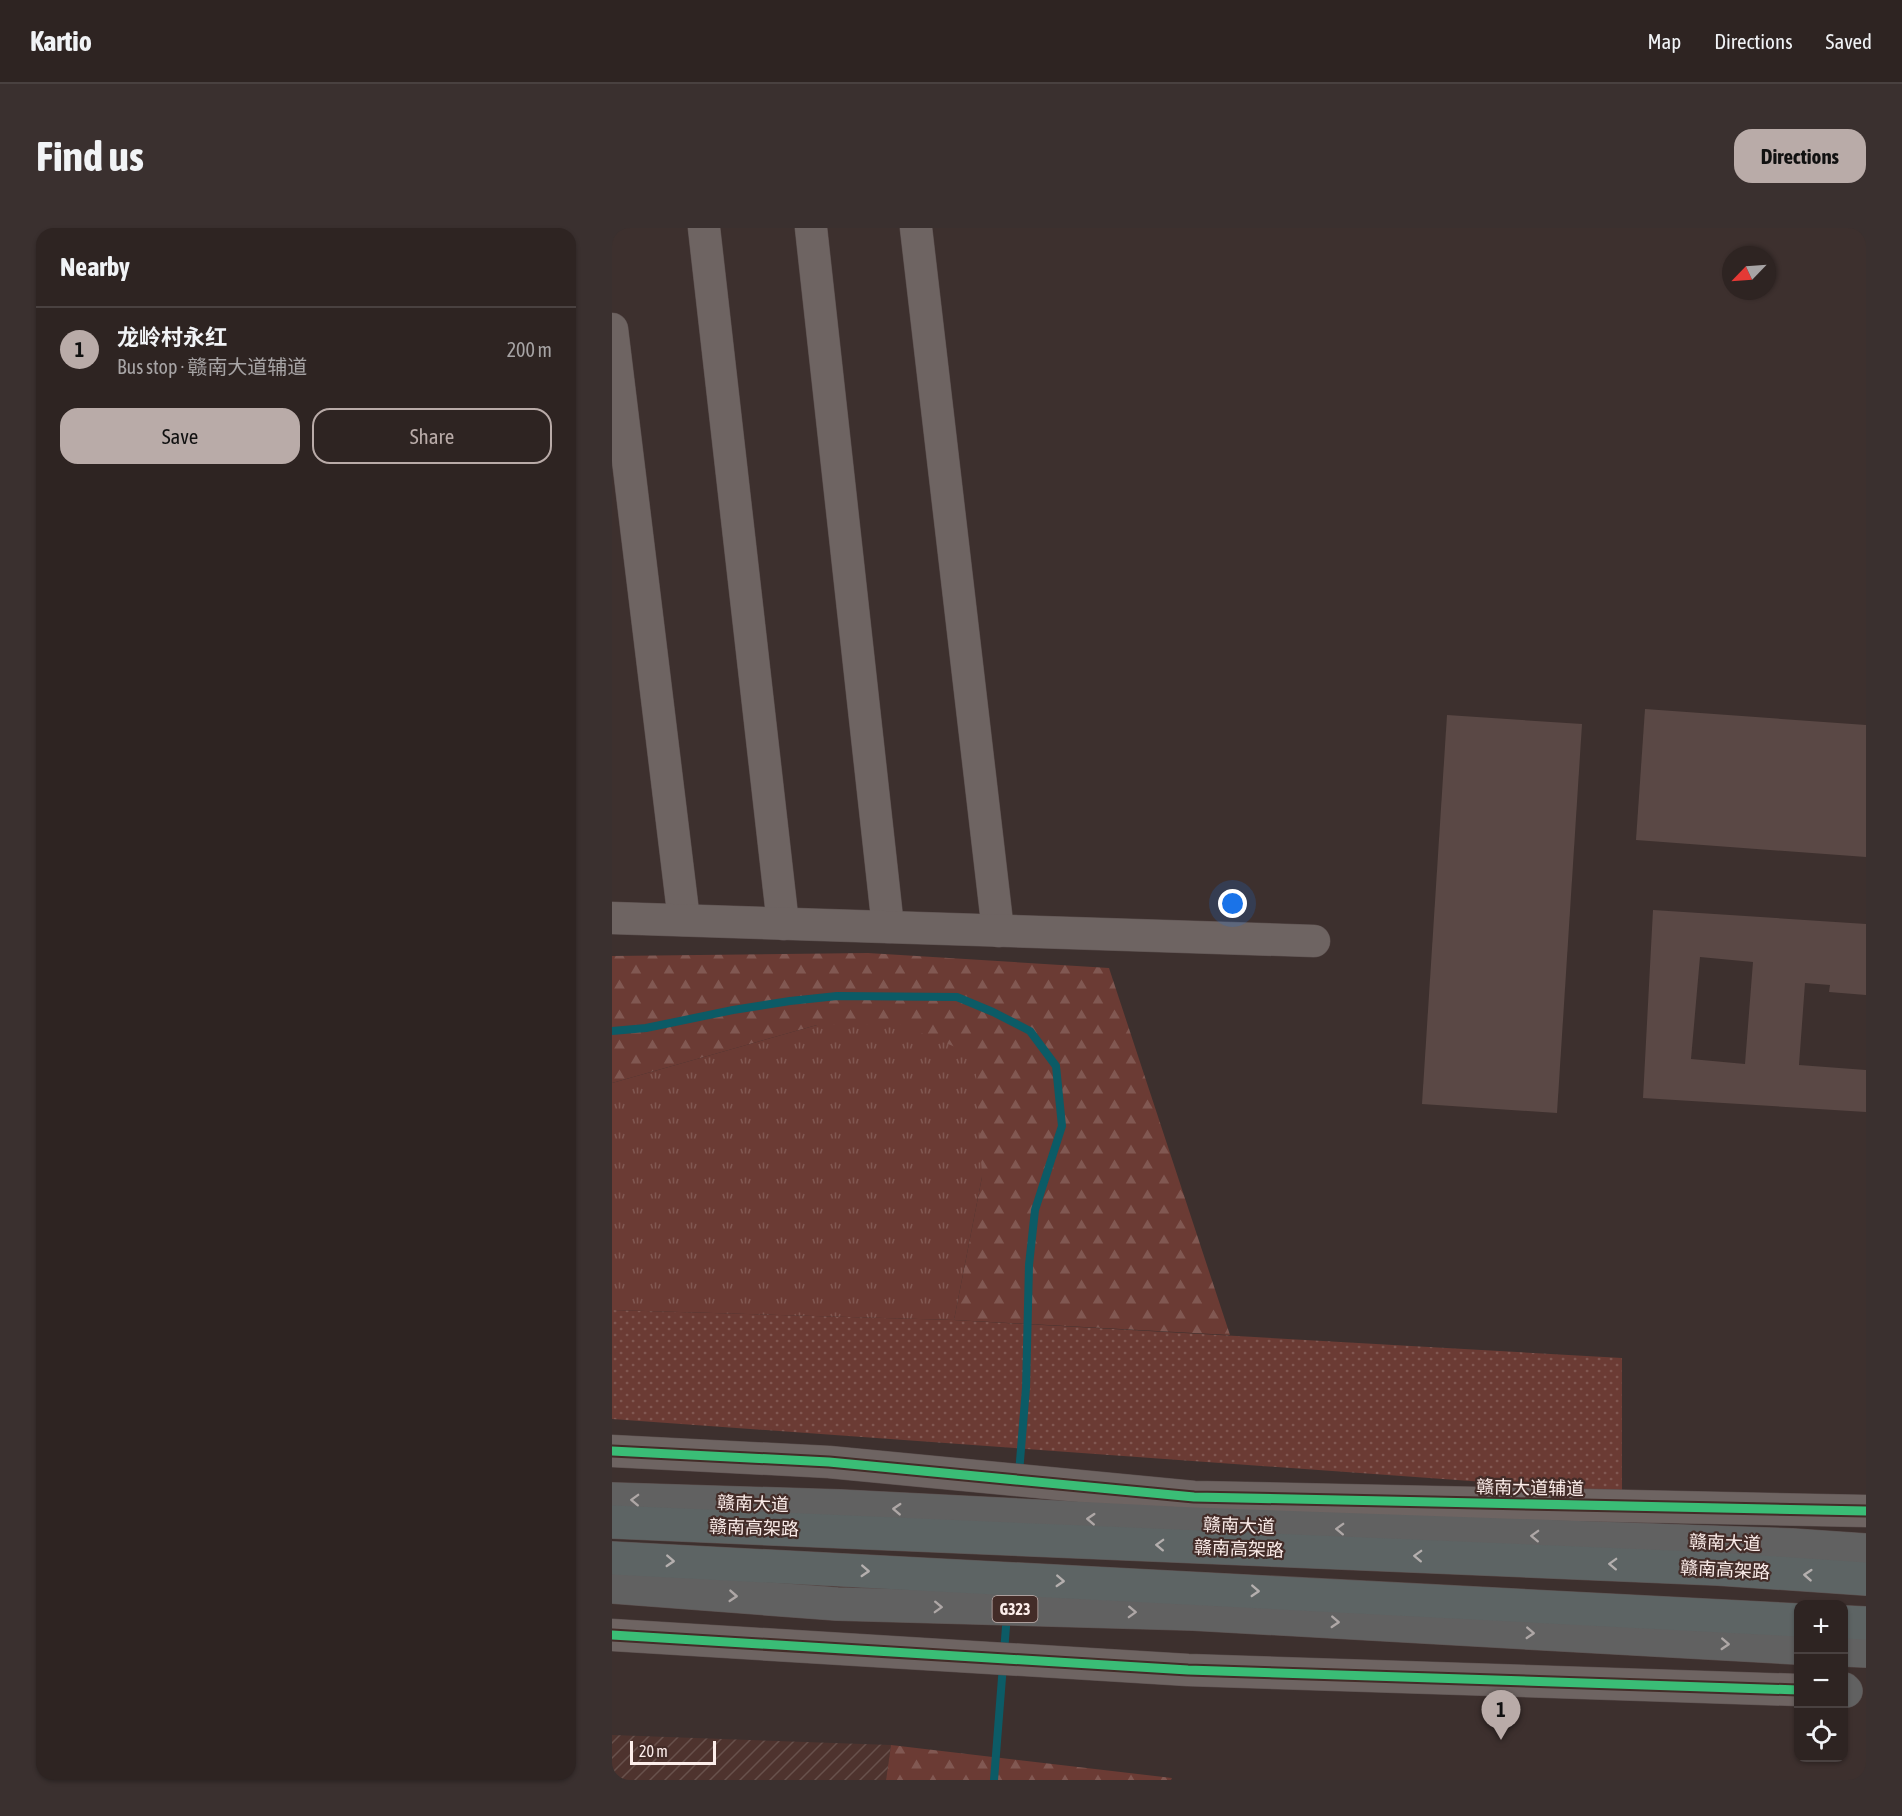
<!DOCTYPE html>
<meta charset="utf-8">
<style>
:root{--surface:#2e2422;--page:#3a302f;--text:#f1f3f6;--muted:#a7a4a5;--line:#494140;--accent:#b9aba8}
body{margin:0;font-family:"Asap Condensed","Noto Sans SC",sans-serif;background:var(--page);color:var(--text)}
.controls{position:absolute;right:18px;bottom:18px;display:grid;overflow:hidden;border-radius:12px;box-shadow:0 2px 4px #0004}
.controls button{width:54px;height:54px;display:grid;place-items:center;padding:0;border:0;border-bottom:2px solid var(--line);background:var(--surface);color:var(--text);font:30px sans-serif}
.compass{position:absolute;left:1110px;top:18px;width:54px;height:54px;border-radius:50%;background:var(--surface);box-shadow:0 2px 4px #0004;rotate:245deg}
.scale{position:absolute;left:18px;bottom:15px;width:86px;box-sizing:border-box;padding-left:6px;border:3px solid #fcedea;border-top:0;font-size:16px;line-height:21px;white-space:nowrap;color:#fcedea;-webkit-text-stroke:4px #432c28;paint-order:stroke}
.you{position:absolute;left:621px;top:676px;width:21px;height:21px;margin:-15px;border:4px solid #fff;border-radius:50%;background:#1a73e8;box-shadow:0 0 0 9px #1a73e833}
.badge{display:grid;place-items:center;width:39px;height:39px;border-radius:50%;background:var(--accent);color:#111;font-size:20px;font-weight:700}
.pin{position:absolute;translate:-50% -50px;filter:drop-shadow(0 2px 3px #0008)}
.pin::after{content:'';position:absolute;top:32px;width:21px;height:18px;background:inherit;clip-path:polygon(0 0,100% 0,50% 100%)}
.list{margin:0;padding:0;list-style:none}
h2{display:flex;justify-content:space-between;align-items:center;height:78px;margin:0;padding:0 24px;font-size:26px}
h2 small{font-size:20px;font-weight:400;color:var(--muted)}
.list li{display:grid;grid-template-columns:39px 1fr auto;gap:18px;align-items:center;box-sizing:border-box;height:84px;padding:0 24px;border-top:2px solid var(--line)}
.list b{display:block;font-size:22px;white-space:nowrap}
.list p{margin:0;font-size:20px;white-space:nowrap;color:var(--muted)}
.list em{font-size:20px;font-style:normal;color:var(--muted)}
.actions{display:flex;gap:12px;padding:18px 24px}
.actions a{flex:1;padding:14px 0;border:2px solid var(--accent);border-radius:18px;text-align:center;font-size:21px;color:var(--accent)}
.actions .main{background:var(--accent);color:#111}
.icon{flex:none;width:33px;height:33px;fill:none;stroke:currentColor;stroke-width:2;stroke-linecap:round;stroke-linejoin:round}
.map{position:relative;flex:none;width:1254px;height:1552px;overflow:hidden;border-radius:18px}
header{display:flex;align-items:center;gap:36px;box-sizing:border-box;height:84px;padding:0 30px;background:var(--surface);border-bottom:2px solid var(--line)}
header strong{font-size:28px}
nav{display:flex;gap:33px;margin-inline-start:auto;font-size:21px}
.intro{display:flex;align-items:center;justify-content:space-between;box-sizing:border-box;height:144px;padding:0 36px}
h1{margin:0;font-size:42px}
.button{padding:15px 27px;border-radius:18px;background:var(--accent);color:#111;font-size:21px;font-weight:700}
main{display:flex;gap:36px;padding:0 36px}
aside{flex:1;background:var(--surface);border-radius:18px;box-shadow:0 2px 4px #0004}
.map>svg:first-child{display:block}
.industrial{fill:url(#industrial-furrows)}
.grass{fill:url(#grass-dots)}
.forest{fill:url(#forest-firs)}
.park{fill:url(#park-tufts)}
.lines{fill:none;stroke-linecap:round;stroke-linejoin:round}
.stream{stroke:#0c5b66;stroke-width:8}
.building{fill:#5a4845;fill-rule:evenodd}
.minor-casing{stroke:#5b4f4e;stroke-width:33}
.major-casing{stroke:#5b4f4e;stroke-width:34}
.highway-casing{stroke:#5b4f4e;stroke-width:34}
.minor{stroke:#6e6462;stroke-width:32}
.major{stroke:#616161;stroke-width:33}
.highway{stroke:#5d6464;stroke-width:33}
.cycleway-casing{stroke:#432c28;stroke-width:13}
.cycleway{stroke:#3abd76;stroke-width:9}
.oneway{stroke:#aea7a6}
.oneway2{stroke:#b4afae}
.labels{text-anchor:middle;stroke-width:4.5;stroke-linejoin:round;paint-order:stroke}
.shield{fill:#432c28;stroke:#c4b3b0;stroke-width:1.5}
.shield-label{font-size:16px;font-weight:bold;fill:#fcedea}
.street-label{font-size:18px;fill:#fcedea;stroke:#432c28}
</style>
<header>
<strong>Kartio</strong>
<nav><a>Map</a><a>Directions</a><a>Saved</a></nav>
</header>
<div class="intro"><h1>Find us</h1><a class="button">Directions</a></div>
<main>
<aside>
<h2>Nearby<small></small></h2>
<ul class="list">
<li><span class="badge">1</span><div><b>龙岭村永红</b><p>Bus stop · 赣南大道辅道</p></div><em>200 m</em></li>
</ul>
<div class="actions"><a class="main">Save</a><a>Share</a></div>
</aside>
<div class="map">
<svg width="1254" height="1552" viewBox="0 0 1254 1552">
<defs>
<pattern id="industrial-furrows" width="10" height="10" patternUnits="userSpaceOnUse" patternTransform="scale(1.5)"><rect width="10" height="10" fill="#4e332e"/><path d="M-1 1l2-2M0 10L10 0M9 11l2-2" fill="none" stroke="#68514c"/></pattern>
<pattern id="grass-dots" width="8" height="8" patternUnits="userSpaceOnUse" patternTransform="scale(1.5)"><rect width="8" height="8" fill="#6b3b34"/><path d="M2 2h.1M6 6h.1" fill="none" stroke="#815852" stroke-width="1.8" stroke-linecap="round"/></pattern>
<pattern id="forest-firs" width="22" height="20" patternUnits="userSpaceOnUse" patternTransform="scale(1.5)"><rect width="22" height="20" fill="#6b3b34"/><path d="M5 1l3.5 6h-7zM16 11l3.5 6h-7z" fill="#815852"/></pattern>
<pattern id="park-tufts" width="24" height="20" patternUnits="userSpaceOnUse" patternTransform="scale(1.5)"><rect width="24" height="20" fill="#6b3b34"/><path d="M3 7l-1-3M5 7V3M7 7l1-3M15 17l-1-3M17 17v-4M19 17l1-3" fill="none" stroke="#815852"/></pattern>
</defs>
<rect width="100%" height="100%" fill="#3d302e"/>
<path class="industrial" d="M0,1507L279,1517L274,1552H0Z"/>
<path class="grass" d="M0,1082L342,1092L1010,1130V1264L0,1191Z"/>
<g class="forest">
<path d="M256,725L497,740L618,1107L342,1092L370,949L205,797L0,855V728Z"/>
<path d="M279,1517L560,1550L559,1552H274Z"/>
</g>
<path class="park" d="M287,796L363,827L370,949L342,1092L0,1082V855L205,797Z"/>
<g class="lines">
<g class="stream">
<path d="M0,803L34,800L121,782L178,773L225,768L345,769L381,784L418,803L444,838L450,898L423,982L417,1037L414,1160L407,1245"/>
<path d="M392,1424L395,1386"/>
<path d="M382,1552L391,1437"/>
</g>
</g>
<g class="building">
<path d="M1033,481L1254,497V629L1024,612Z"/>
<path d="M835,487L970,496L945,885L810,876Z"/>
<path d="M1041,682L1254,696V767L1217,764L1218,757L1193,755L1187,837L1254,842V884L1031,870ZM1088,729L1141,734L1133,836L1079,831Z"/>
</g>
<g class="lines">
<defs>
<g id="minor">
<path d="M92,0L171,696"/>
<path d="M199,0L276,699"/>
<path d="M304,0L386,703"/>
<path d="M0,101L72,692"/>
<path d="M0,690L702,713"/>
<path d="M0,1223L217,1234L582,1269L1254,1283"/>
<path d="M0,1407L576,1442L1186,1462"/>
</g>
<g id="major">
<path d="M0,1271L228,1278L580,1296L1180,1317L1254,1322"/>
<path d="M0,1359L225,1376L581,1386L1186,1420"/>
<path d="M1232,1422L1254,1423"/>
<path d="M1232,1461L1234,1463"/>
</g>
<g id="highway">
<path d="M0,1294L1106,1341L1254,1351"/>
<path d="M0,1330L1186,1392"/>
<path d="M1232,1394L1254,1395"/>
</g>
</defs>
<use href="#minor" class="minor-casing"/>
<use href="#major" class="major-casing"/>
<use href="#highway" class="highway-casing"/>
<use href="#minor" class="minor"/>
<use href="#major" class="major"/>
<use href="#highway" class="highway"/>
<defs>
<g id="cycleway">
<path d="M0,1223L217,1234L582,1269L1254,1283"/>
<path d="M0,1407L576,1442L1186,1462"/>
</g>
</defs>
<use href="#cycleway" class="cycleway-casing"/>
<use href="#cycleway" class="cycleway"/>
</g>
<defs><path id="oneway-chevron" d="M-2-3.5L2.5 0L-2 3.5" fill="none" stroke-width="1.6" stroke-linecap="round" stroke-linejoin="round" transform="scale(1.5)"/></defs>
<g class="oneway">
<use href="#oneway-chevron" transform="translate(23 1272) rotate(-178)"/>
<use href="#oneway-chevron" transform="translate(285 1281) rotate(-177)"/>
<use href="#oneway-chevron" transform="translate(479 1291) rotate(-177)"/>
<use href="#oneway-chevron" transform="translate(728 1301) rotate(-178)"/>
<use href="#oneway-chevron" transform="translate(923 1308) rotate(-178)"/>
<use href="#oneway-chevron" transform="translate(121 1368) rotate(4)"/>
<use href="#oneway-chevron" transform="translate(326 1379) rotate(2)"/>
<use href="#oneway-chevron" transform="translate(520 1384) rotate(2)"/>
<use href="#oneway-chevron" transform="translate(723 1394) rotate(3)"/>
<use href="#oneway-chevron" transform="translate(918 1405) rotate(3)"/>
<use href="#oneway-chevron" transform="translate(1113 1416) rotate(3)"/>
</g>
<g class="oneway2">
<use href="#oneway-chevron" transform="translate(548 1317) rotate(-178)"/>
<use href="#oneway-chevron" transform="translate(806 1328) rotate(-178)"/>
<use href="#oneway-chevron" transform="translate(58 1333) rotate(3)"/>
<use href="#oneway-chevron" transform="translate(1001 1336) rotate(-178)"/>
<use href="#oneway-chevron" transform="translate(253 1343) rotate(3)"/>
<use href="#oneway-chevron" transform="translate(1196 1347) rotate(-176)"/>
<use href="#oneway-chevron" transform="translate(448 1353) rotate(3)"/>
<use href="#oneway-chevron" transform="translate(643 1363) rotate(3)"/>
</g>
<g class="labels">
<rect class="shield" x="380.5" y="1368" width="45" height="26" rx="4.5"/>
<g class="shield-label">
<text x="403" y="1387">G323</text>
</g>
<g class="street-label">
<text transform="translate(918 1260) rotate(1)" y="6">赣南大道辅道</text>
<text transform="translate(141 1276) rotate(2)" y="6">赣南大道</text>
<text transform="translate(627 1298) rotate(2)" y="6">赣南大道</text>
<text transform="translate(142 1300) rotate(2)" y="6">赣南高架路</text>
<text transform="translate(1113 1315) rotate(2)" y="6">赣南大道</text>
<text transform="translate(627 1321) rotate(2)" y="6">赣南高架路</text>
<text transform="translate(1113 1342) rotate(3)" y="6">赣南高架路</text>
</g>
</g>
</svg>
<div class="controls">
<button>+</button>
<button>−</button>
<button><svg class="icon" aria-label="locate" viewBox="0 0 24 24"><circle cx="12" cy="12" r="6"/><path d="M12 2v4M12 18v4M2 12h4M18 12h4"/></svg></button>
</div>
<svg class="compass" viewBox="-18 -18 36 36"><path d="M0-13l5 13h-10z" fill="#e53935"/><path d="M0 13l5-13h-10z" fill="#a7a4a5"/></svg>
<div class="scale">20 m</div>
<div class="you"></div>
<div class="pin badge" style="left:889px;top:1512px">1</div>
</div>
</main>
